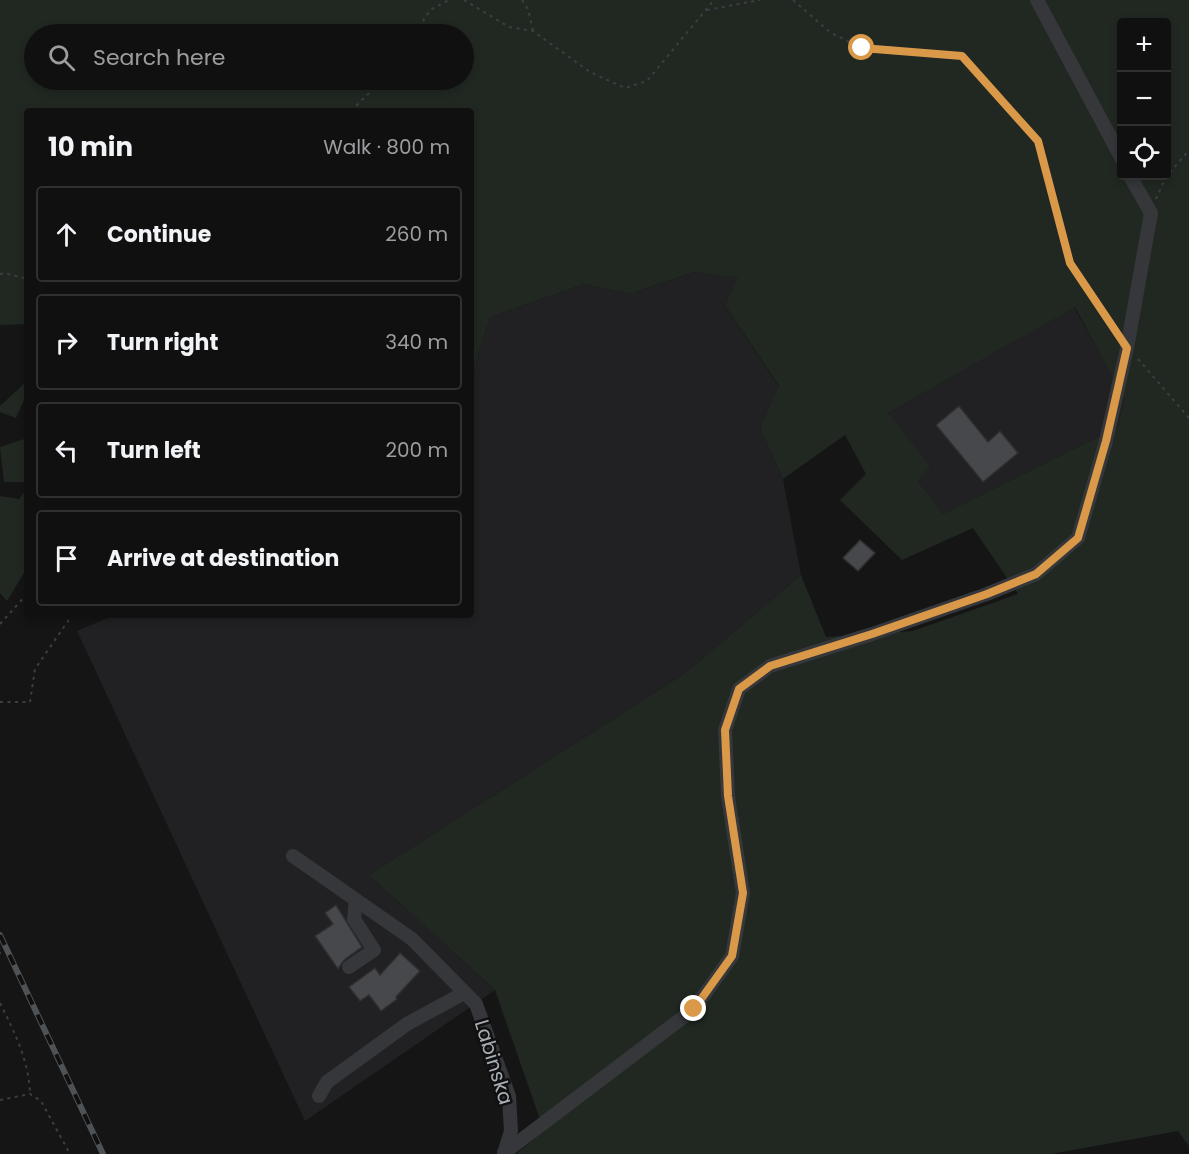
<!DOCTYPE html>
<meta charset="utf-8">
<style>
:root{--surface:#101010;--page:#191919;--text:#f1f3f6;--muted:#9c9d9f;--line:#303030}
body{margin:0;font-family:Poppins,sans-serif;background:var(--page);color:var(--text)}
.controls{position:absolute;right:18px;top:18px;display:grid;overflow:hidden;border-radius:6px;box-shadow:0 3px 9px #0003}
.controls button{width:54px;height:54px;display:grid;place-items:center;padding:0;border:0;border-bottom:2px solid var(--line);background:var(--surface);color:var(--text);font:30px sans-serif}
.stop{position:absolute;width:18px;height:18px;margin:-14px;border:4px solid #da9948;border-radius:50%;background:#fff}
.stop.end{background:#da9948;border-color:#fff;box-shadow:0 2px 6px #0008}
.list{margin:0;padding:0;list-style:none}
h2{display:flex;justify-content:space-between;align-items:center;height:78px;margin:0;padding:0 24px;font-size:26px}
h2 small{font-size:20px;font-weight:400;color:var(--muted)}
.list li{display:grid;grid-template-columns:39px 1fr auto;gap:18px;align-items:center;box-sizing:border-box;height:96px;margin:0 12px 12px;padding:0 12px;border:2px solid var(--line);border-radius:6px}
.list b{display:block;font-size:22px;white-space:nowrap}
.list em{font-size:20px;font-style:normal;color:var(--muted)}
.icon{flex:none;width:33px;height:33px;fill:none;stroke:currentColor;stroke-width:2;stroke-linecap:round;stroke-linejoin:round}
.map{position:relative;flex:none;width:1189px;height:1154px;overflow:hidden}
.search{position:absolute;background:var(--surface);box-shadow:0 3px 9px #0003;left:24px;top:24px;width:450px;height:66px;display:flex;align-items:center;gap:15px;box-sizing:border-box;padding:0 21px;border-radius:33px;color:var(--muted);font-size:22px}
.panel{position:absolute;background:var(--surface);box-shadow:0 3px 9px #0003;left:24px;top:108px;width:450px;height:510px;border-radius:6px}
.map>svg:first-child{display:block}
.built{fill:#212123}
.green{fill:#212822;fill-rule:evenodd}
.building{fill:#47484b;stroke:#2f2f32;stroke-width:1.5}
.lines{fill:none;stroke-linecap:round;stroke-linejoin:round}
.path{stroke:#3c3e41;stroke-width:2;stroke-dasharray:3 4.5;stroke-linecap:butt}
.minor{stroke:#36373b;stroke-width:14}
.rail-casing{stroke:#4f5255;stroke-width:6}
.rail{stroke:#101011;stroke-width:4;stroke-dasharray:11;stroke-linecap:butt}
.route{stroke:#da9948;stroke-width:8}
.labels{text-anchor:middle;stroke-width:5;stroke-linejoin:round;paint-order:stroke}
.street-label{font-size:20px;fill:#a8adb5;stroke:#101011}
</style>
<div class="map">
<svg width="1189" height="1154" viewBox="0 0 1189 1154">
<rect width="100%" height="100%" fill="#151516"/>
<g class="built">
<path d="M694,272L739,278L725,305L779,387L760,428L783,479L801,575L684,674L369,875L495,990L305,1121L77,631L115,615H471V378L490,317L584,284L630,294Z"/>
<path d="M1074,307L1126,400L1118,427L943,514L918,481L888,413Z"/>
</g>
<g class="green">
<path d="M0,0H1189V1146L1178,1131L1051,1154H516L544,1131L495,990L369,875L684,674L801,575L826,637L913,631L1018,594L973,528L902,560L840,500L866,474L845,435L783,479L760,428L779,386L725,305L738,278L694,272L630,294L584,284L490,317L471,378V111H27V324L0,325ZM1122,22H1166V176H1122ZM34,34H464V80H34ZM1075,307L1125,400L1118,427L943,514L918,481L930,466L888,413Z"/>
<path d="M27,381V393L16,418L0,412V406Z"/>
<path d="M27,438V482H4L0,447Z"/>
<path d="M27,489V568L7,601L0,593V496L19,499Z"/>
</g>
<g class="building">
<path d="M959,406L988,442L1000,431L1018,453L983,482L936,425Z"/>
<path d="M860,540L875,553L858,571L843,558Z"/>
<path d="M336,905L362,947L344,960L338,969L315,936L333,924L325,913Z"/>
<path d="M400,953L420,971L396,997L397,999L381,1011L369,995L360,1001L349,987L375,968L380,975Z"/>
</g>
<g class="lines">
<g class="path">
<path d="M464,0L509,27L533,31L590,72L625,88L647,81L714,0"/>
<path d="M522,0L528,9L533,31"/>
<path d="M793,0L831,33L862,48L962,56L1037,140L1069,263L1117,334"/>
<path d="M707,10L760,0"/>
<path d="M415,34L430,10L449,0"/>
<path d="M351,111L382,80"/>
<path d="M1156,199L1166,177L1189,150"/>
<path d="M0,274L5,273L27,279"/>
<path d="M1138,359L1189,418"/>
<path d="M0,624L27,594"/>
<path d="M0,702H30L35,669L68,621L76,615"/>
<path d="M0,952V954"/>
<path d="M0,1003C15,1033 29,1061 30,1094"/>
<path d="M0,1100L30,1094L41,1101L70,1154"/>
</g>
<g class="minor">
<path d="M1037,0L1122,159"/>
<path d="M293,856L412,939L476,1004L509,1096L511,1131L504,1153"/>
<path d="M349,967L374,950L354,919L356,900"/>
<path d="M319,1096L327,1082L407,1024L464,993"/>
<path d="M504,1153L694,1009L732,956L743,893L728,796L725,730L739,689L770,666L872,634L987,594L1036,574L1078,538L1106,441L1127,348L1151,213L1130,176"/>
</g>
<defs>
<path id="rail" d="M0,935L103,1154"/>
</defs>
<use href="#rail" class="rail-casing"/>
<use href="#rail" class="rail"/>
</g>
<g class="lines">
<path class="route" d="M694,1009L732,956L743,893L728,796L725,730L739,689L770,666L872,634L987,594L1036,574L1078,538L1106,441L1127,348L1070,263L1038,141L962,56L862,48"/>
</g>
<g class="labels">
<g class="street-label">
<text transform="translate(494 1062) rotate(73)" y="7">Labinska</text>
</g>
</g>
</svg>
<div class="controls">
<button>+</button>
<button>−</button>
<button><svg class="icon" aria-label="locate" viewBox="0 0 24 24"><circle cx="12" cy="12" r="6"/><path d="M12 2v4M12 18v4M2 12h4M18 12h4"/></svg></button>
</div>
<div class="stop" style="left:862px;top:48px"></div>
<div class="stop end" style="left:694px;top:1009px"></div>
<div class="search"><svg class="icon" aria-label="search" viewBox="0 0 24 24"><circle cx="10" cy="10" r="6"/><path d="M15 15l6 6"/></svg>Search here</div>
<section class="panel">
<h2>10 min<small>Walk · 800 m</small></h2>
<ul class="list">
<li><svg class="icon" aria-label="ahead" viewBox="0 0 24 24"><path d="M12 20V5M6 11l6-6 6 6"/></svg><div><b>Continue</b></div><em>260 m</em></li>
<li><svg class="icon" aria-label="right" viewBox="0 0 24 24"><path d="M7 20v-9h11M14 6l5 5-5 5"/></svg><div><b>Turn right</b></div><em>340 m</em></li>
<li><svg class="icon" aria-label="left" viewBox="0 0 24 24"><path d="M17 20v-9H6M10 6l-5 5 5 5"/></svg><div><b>Turn left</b></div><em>200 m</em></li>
<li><svg class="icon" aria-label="arrive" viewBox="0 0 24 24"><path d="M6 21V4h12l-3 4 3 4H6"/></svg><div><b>Arrive at destination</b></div></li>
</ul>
</section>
</div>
